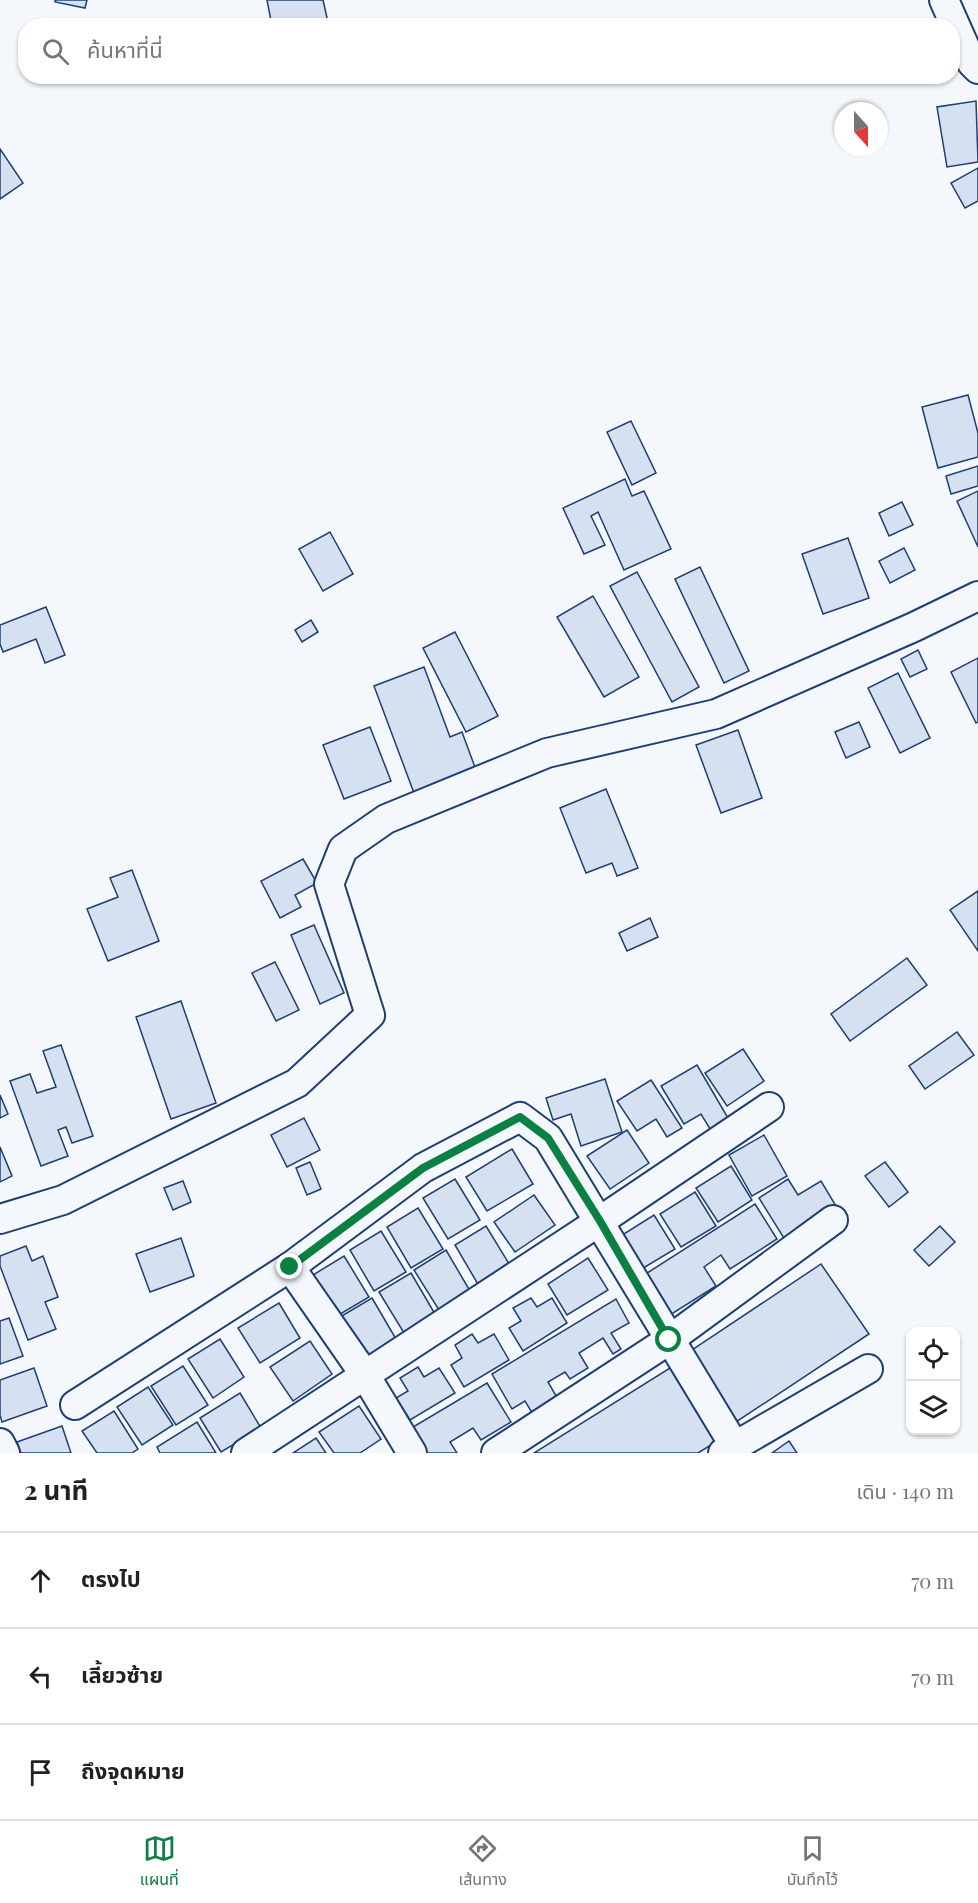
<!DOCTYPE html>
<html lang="th">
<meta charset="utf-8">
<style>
:root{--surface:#fff;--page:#f2f2f2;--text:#202124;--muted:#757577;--line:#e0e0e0;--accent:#0b8043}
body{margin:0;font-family:"Playfair Display","Noto Sans Thai",serif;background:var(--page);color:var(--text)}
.controls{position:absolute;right:18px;bottom:18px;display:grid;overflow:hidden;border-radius:12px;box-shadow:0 2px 4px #0004}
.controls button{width:54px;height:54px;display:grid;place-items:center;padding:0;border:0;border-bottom:2px solid var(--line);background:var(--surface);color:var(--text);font:30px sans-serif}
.compass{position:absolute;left:834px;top:102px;width:54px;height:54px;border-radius:50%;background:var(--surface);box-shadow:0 2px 4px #0004;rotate:159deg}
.stop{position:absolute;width:18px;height:18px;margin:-14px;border:4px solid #0b8043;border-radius:50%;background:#fff}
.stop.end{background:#0b8043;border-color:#fff;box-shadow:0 2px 6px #0008}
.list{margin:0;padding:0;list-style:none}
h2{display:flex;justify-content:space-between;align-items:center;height:78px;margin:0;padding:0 24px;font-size:26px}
h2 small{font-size:20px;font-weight:400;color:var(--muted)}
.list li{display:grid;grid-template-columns:39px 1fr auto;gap:18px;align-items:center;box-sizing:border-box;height:96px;padding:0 24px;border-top:2px solid var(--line)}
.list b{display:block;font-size:22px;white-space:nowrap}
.list em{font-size:20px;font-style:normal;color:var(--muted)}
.icon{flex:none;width:33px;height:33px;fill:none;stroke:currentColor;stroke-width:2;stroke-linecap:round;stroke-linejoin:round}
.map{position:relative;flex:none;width:978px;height:1453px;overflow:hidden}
.search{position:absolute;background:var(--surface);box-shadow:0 2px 4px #0004;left:18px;right:18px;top:18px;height:66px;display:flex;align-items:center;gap:15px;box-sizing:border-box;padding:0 21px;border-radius:24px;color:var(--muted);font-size:22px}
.sheet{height:366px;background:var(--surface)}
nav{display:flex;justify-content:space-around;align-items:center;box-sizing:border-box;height:84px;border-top:2px solid var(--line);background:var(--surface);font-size:16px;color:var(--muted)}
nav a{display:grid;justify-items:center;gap:3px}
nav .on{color:var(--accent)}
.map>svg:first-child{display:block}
.building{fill:#d5e0f0;stroke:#1d3f73;stroke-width:1.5}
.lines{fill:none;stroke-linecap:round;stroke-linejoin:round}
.minor-casing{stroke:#1d3f73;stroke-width:32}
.minor{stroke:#f4f7fb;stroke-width:28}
.route{stroke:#0b8043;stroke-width:8}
</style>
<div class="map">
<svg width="978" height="1453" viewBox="0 0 978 1453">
<rect width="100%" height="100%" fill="#f4f7fb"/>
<g class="building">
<path d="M55,0H87L85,8L55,2Z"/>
<path d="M267,0H323L328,22L308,26H272Z"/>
<path d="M976,101L978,162L947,167L937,107Z"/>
<path d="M0,149L23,183L0,199Z"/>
<path d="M978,168V201L965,208L951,183Z"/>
<path d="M968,395L978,433V457L938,468L922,407Z"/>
<path d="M631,421L656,473L632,485L607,432Z"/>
<path d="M978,466V486L951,494L946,476Z"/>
<path d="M625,479L632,496L644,491L671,549L624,570L598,512L591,516L605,545L584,554L563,508Z"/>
<path d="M978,491V547L957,501Z"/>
<path d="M902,502L913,525L889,536L879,513Z"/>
<path d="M330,532L353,574L323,591L299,549Z"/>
<path d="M848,538L869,598L823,614L802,554Z"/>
<path d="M904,548L915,570L890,583L879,561Z"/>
<path d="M700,567L749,671L724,683L675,579Z"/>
<path d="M637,572L699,687L672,702L610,586Z"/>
<path d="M593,596L639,677L604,697L557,617Z"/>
<path d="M46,607L65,655L45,663L36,639L3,652L0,644V625Z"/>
<path d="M311,620L318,632L302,642L295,630Z"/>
<path d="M455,632L498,716L466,732L423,648Z"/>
<path d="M918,650L927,669L910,677L901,659Z"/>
<path d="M978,658V722L976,723L951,672Z"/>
<path d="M424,667L450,737L462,732L476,770L414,793L374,686Z"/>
<path d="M898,673L930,738L900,753L868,688Z"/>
<path d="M859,722L870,747L846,758L835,732Z"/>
<path d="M370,727L391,781L344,799L323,745Z"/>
<path d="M738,730L762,798L721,813L696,745Z"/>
<path d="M606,789L638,868L617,876L612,863L586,873L560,808Z"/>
<path d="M303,859L317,883L295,895L301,907L280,918L261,881Z"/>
<path d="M132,870L159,941L108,961L87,909L118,897L110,878Z"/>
<path d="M978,891V951L950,910Z"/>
<path d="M650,918L658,937L627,951L619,933Z"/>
<path d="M314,925L344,993L320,1004L291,935Z"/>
<path d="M907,958L927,985L850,1041L831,1014Z"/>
<path d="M275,962L299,1010L276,1021L252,973Z"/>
<path d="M181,1001L216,1103L171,1119L136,1017Z"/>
<path d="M957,1032L974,1055L925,1089L909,1066Z"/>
<path d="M61,1045L93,1136L72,1143L66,1127L58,1130L68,1156L41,1166L10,1081L30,1074L37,1093L56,1087L43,1051Z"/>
<path d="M743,1049L764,1081L727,1106L705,1073Z"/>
<path d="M697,1065L728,1118L710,1129L701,1114L684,1124L661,1086Z"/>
<path d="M605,1079L622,1132L581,1146L571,1114L553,1120L546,1098Z"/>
<path d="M651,1080L682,1128L667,1137L656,1119L637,1131L617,1101Z"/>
<path d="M0,1095L8,1114L0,1118Z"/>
<path d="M304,1118L320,1150L287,1167L271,1135Z"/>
<path d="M627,1130L649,1163L610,1189L587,1156Z"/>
<path d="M764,1135L787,1176L752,1196L729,1155Z"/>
<path d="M0,1147L12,1176L0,1182Z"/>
<path d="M512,1149L533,1184L487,1211L466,1177Z"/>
<path d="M310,1162L321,1189L307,1195L296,1168Z"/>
<path d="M885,1162L908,1192L889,1207L865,1176Z"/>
<path d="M731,1166L752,1200L718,1222L696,1188Z"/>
<path d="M455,1179L480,1220L448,1239L423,1198Z"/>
<path d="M788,1179L798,1195L821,1181L839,1211L787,1243L759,1198Z"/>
<path d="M183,1181L191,1202L173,1210L164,1188Z"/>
<path d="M695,1192L716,1226L681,1247L660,1214Z"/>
<path d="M534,1195L555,1225L515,1252L494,1222Z"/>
<path d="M755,1204L777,1239L730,1269L721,1255L704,1267L716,1286L670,1315L644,1275Z"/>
<path d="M418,1208L443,1249L411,1268L387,1227Z"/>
<path d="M654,1215L675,1249L640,1270L619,1237Z"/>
<path d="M486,1226L511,1267L479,1286L455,1245Z"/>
<path d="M940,1226L955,1242L929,1266L914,1250Z"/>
<path d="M381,1231L406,1272L374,1291L350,1250Z"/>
<path d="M181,1238L194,1276L150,1292L136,1254Z"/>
<path d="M26,1246L32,1261L43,1256L58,1297L45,1302L56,1329L28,1340L0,1266V1256Z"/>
<path d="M446,1250L470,1291L439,1310L414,1270Z"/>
<path d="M344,1256L369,1297L337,1316L313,1275Z"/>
<path d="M588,1258L608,1290L567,1315L548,1284Z"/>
<path d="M821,1264L869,1334L736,1422L689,1352Z"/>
<path d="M411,1273L435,1314L404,1333L379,1292Z"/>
<path d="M372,1298L396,1339L365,1358L340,1317Z"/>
<path d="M531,1298L537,1307L552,1298L567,1323L523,1351L509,1328L521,1321L513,1308Z"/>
<path d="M616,1299L629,1323L611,1333L621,1349L613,1354L603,1338L579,1353L588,1368L570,1379L565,1372L548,1382L559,1401L534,1416L525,1401L512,1409L492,1374Z"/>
<path d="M279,1303L300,1338L260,1363L238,1328Z"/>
<path d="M9,1318L23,1356L0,1364V1321Z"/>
<path d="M472,1334L478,1343L494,1334L509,1360L464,1387L451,1365L462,1358L455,1345Z"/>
<path d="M220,1339L244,1377L213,1398L188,1359Z"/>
<path d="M310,1341L332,1374L293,1401L270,1367Z"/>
<path d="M183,1366L208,1405L176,1425L151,1386Z"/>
<path d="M418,1367L424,1377L439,1368L455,1393L410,1420L396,1398L408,1391L400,1378Z"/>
<path d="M34,1368L47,1406L2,1422L0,1415V1380Z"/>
<path d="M670,1368L716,1442L698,1453H534Z"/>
<path d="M487,1383L511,1422L481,1440L473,1428L450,1442L457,1453H422L408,1430Z"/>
<path d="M148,1387L173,1425L142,1445L117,1407Z"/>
<path d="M240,1393L261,1428L221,1452L200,1418Z"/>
<path d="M359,1406L381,1439L360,1453H334L319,1432Z"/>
<path d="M114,1411L138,1449L132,1453H97L82,1431Z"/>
<path d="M197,1422L216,1453H160L157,1447Z"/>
<path d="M62,1426L71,1453H21L17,1442Z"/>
<path d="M316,1438L326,1453H293Z"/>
<path d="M789,1441L797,1453H772Z"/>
</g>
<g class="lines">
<defs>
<g id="minor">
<path d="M944,0L972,63L978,69"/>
<path d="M0,1219L63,1200L297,1083L370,1015L329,884L343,849L386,819L547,753L716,714L914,627L978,596"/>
<path d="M290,1267L365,1375L412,1453"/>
<path d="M75,1405L290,1267L423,1168L520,1117L548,1138L734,1445"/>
<path d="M0,1443L5,1453"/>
<path d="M246,1453L600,1221L769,1107"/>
<path d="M496,1453L669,1340L833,1220"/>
<path d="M723,1453L868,1369"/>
</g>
</defs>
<use href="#minor" class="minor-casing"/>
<use href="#minor" class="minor"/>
</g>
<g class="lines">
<path class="route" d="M290,1267L423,1168L520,1117L548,1138L600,1221L669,1340"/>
</g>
</svg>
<div class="controls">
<button><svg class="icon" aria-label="locate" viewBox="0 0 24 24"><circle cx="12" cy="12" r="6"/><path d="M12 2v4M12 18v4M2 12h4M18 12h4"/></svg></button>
<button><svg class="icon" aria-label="layers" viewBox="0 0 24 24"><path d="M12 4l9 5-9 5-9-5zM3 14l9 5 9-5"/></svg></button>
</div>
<svg class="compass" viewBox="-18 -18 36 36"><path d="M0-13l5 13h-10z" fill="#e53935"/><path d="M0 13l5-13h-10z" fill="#757577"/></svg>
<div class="stop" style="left:669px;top:1340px"></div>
<div class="stop end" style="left:290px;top:1267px"></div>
<div class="search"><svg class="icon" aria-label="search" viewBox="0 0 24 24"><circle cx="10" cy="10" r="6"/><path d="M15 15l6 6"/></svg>ค้นหาที่นี่</div>
</div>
<section class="sheet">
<h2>2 นาที<small>เดิน · 140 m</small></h2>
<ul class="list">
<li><svg class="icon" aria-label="ahead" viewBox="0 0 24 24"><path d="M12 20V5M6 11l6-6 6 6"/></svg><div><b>ตรงไป</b></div><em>70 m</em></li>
<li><svg class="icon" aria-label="left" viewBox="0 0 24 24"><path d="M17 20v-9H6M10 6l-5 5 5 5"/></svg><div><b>เลี้ยวซ้าย</b></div><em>70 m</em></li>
<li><svg class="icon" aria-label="arrive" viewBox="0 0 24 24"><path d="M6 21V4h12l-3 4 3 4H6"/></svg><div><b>ถึงจุดหมาย</b></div></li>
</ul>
</section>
<nav>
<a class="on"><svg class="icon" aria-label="map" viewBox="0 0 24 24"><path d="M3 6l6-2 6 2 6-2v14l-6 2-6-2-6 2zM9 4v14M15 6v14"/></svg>แผนที่</a>
<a><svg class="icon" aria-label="directions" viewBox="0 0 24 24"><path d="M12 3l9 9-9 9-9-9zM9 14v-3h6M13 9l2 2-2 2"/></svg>เส้นทาง</a>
<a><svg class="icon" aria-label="saved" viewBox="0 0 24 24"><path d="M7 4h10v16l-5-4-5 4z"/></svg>บันทึกไว้</a>
</nav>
